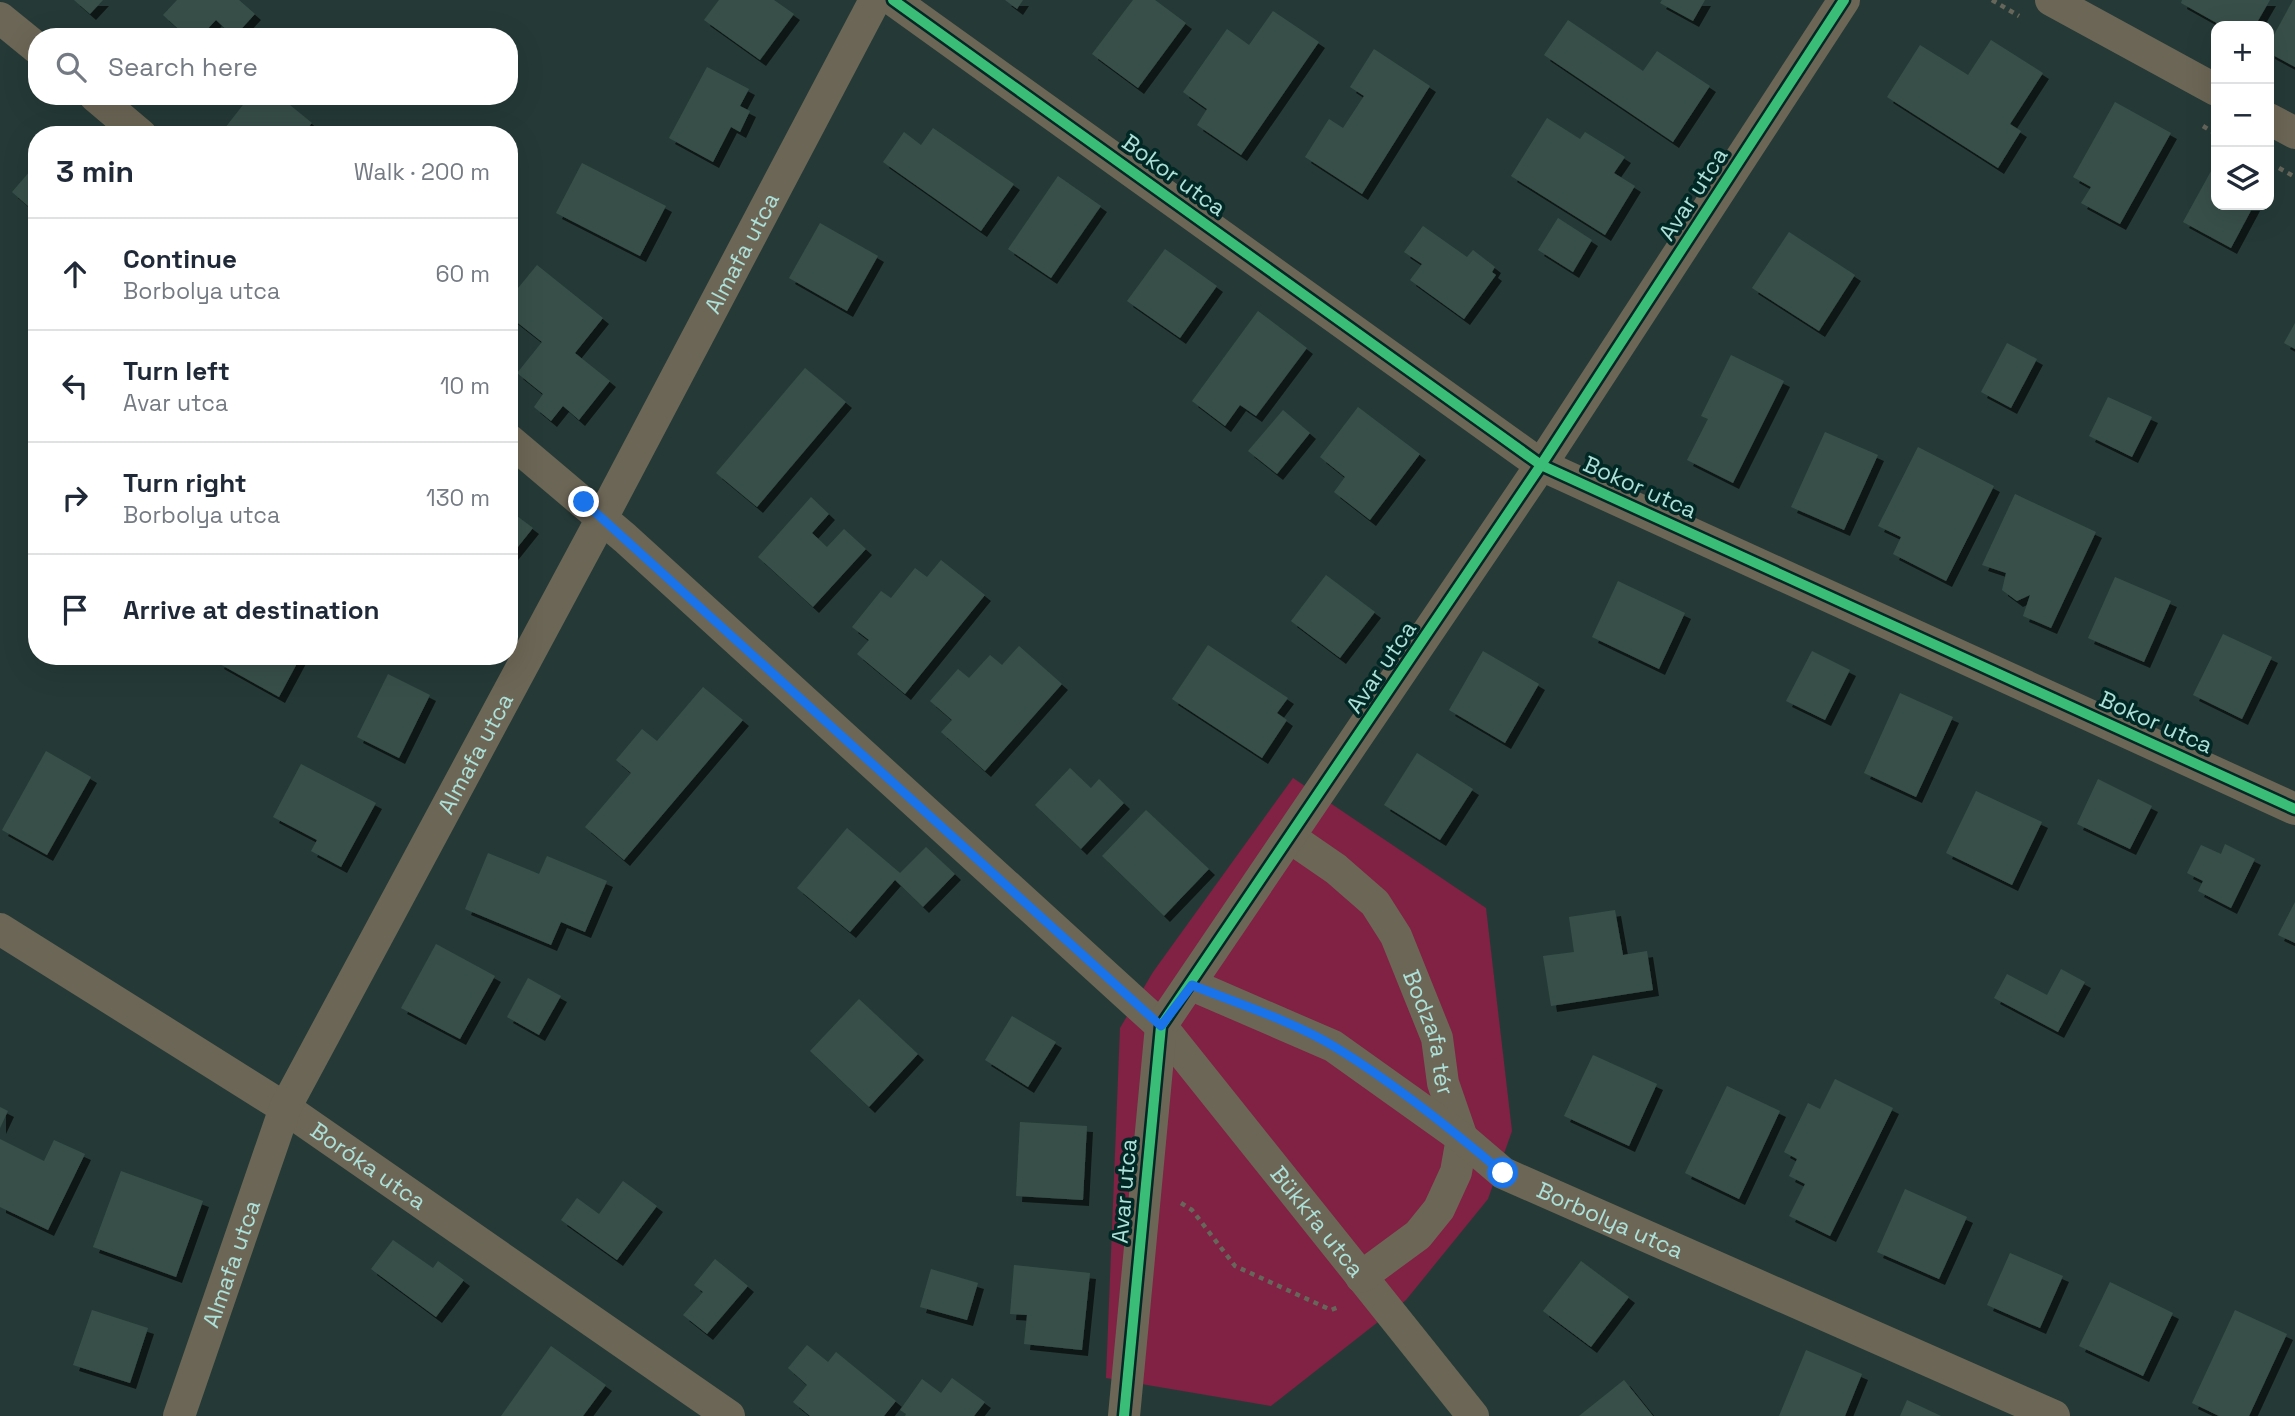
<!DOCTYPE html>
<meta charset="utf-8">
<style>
:root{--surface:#fff;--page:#f6f6f7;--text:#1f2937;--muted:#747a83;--line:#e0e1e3}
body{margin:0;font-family:"Space Grotesk",sans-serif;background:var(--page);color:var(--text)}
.controls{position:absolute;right:21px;top:21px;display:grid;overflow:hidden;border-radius:14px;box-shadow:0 7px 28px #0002}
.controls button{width:63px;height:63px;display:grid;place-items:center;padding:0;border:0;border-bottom:2px solid var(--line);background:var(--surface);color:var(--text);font:35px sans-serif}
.stop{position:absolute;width:21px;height:21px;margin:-16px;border:5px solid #1a73e8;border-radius:50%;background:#fff}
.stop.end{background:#1a73e8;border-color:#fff;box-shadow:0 2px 7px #0008}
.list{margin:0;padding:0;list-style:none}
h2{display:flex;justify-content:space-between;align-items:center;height:91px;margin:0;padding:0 28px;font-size:30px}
h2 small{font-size:23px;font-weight:400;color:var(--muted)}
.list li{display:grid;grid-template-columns:46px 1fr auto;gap:21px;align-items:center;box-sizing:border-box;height:112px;padding:0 28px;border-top:2px solid var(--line)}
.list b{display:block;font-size:26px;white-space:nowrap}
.list p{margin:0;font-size:23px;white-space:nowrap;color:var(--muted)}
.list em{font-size:23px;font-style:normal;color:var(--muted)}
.icon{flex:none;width:38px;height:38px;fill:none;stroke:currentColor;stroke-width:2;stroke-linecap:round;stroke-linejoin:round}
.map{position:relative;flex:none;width:2295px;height:1416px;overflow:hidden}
.search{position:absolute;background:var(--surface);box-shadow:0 7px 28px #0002;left:28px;top:28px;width:490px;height:77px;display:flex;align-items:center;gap:18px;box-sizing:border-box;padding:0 24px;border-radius:28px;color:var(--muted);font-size:26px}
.panel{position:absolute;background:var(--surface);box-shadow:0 7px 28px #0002;left:28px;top:126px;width:490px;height:539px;border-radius:28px}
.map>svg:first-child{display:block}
.green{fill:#812144}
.building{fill:#375049;filter:url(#shadow)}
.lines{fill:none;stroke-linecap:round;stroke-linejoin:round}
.path{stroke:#66665b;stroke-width:4.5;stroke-dasharray:5 5;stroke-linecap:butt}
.street{stroke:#6c6656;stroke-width:32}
.cycleway-casing{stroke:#012824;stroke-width:15}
.cycleway{stroke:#3abd76;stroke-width:10}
.route{stroke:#1a73e8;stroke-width:9}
.labels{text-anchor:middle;stroke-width:7;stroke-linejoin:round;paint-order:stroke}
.street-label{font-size:23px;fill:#ace0d8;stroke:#012824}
</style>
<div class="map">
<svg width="2295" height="1416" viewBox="0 0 2295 1416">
<defs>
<filter id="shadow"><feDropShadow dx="6" dy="6" stdDeviation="0" flood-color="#0009"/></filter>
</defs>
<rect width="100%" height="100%" fill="#253a37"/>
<path class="green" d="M1293,778L1486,908L1512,1131L1488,1199L1406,1300L1271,1406L1106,1378L1120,1028L1153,972Z"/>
<g class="building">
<path d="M74,0H103L90,14Z"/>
<path d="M177,0H239L255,14L234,37L216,20L200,37H187L163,15Z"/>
<path d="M719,0H774L794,14L760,60L704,20Z"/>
<path d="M1005,0H1023L1017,9Z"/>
<path d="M1133,0H1155L1186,23L1138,88L1092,54Z"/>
<path d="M1662,0H1705L1693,21L1660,3Z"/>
<path d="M2182,0H2270L2255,26H2222L2181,3Z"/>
<path d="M2293,0H2295V67L2269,53V44Z"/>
<path d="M1273,11L1319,42L1241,155L1197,125L1207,109L1183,92L1227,29L1249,45Z"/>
<path d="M1568,20L1643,71L1657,51L1710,86L1673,142L1544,55Z"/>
<path d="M1991,40L2043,73L2010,124L2021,131L1998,168L1887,97L1920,45L1968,75Z"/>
<path d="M1374,49L1430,86L1362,194L1305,157L1329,119L1343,128L1364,96L1350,87Z"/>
<path d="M707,67L749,89L740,106L750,111L740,132L731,127L713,162L669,138Z"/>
<path d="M250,96H279L312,123L302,135H223L221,133Z"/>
<path d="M2115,102L2171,133L2120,224L2081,203L2091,187L2073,177Z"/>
<path d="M1547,118L1580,139L1585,132L1625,157L1614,173L1635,186L1605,235L1511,176Z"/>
<path d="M933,128L1014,184L981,231L883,162L904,132L921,145Z"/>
<path d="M2216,162V205H2254L2231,248L2183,222Z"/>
<path d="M37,163V214L12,192Z"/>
<path d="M582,163L666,206L640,256L556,213Z"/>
<path d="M1058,176L1101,206L1051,278L1008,249Z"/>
<path d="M1558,218L1592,240L1573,272L1538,250Z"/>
<path d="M820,223L878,256L847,311L789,278Z"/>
<path d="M1423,226L1467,257L1473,250L1495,267L1492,272L1496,275L1464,319L1410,280L1422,264L1404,252Z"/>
<path d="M1789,232L1855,275L1819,331L1752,288Z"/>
<path d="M1165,249L1217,286L1180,338L1127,301Z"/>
<path d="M537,265L603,318L575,353L610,381L579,420L563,406L551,421L534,407L543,394L517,373L542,342L509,316V299Z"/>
<path d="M1258,311L1307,348L1256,416L1240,405L1225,426L1192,401Z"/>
<path d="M2295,323V349L2284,343Z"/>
<path d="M2007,343L2037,359L2011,408L1981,392Z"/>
<path d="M1731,355L1784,381L1733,483L1687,460L1708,419L1701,416Z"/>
<path d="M805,368L846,402L757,507L716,473Z"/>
<path d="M2108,397L2152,417L2132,457L2089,436Z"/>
<path d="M1358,407L1420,454L1370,520L1334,492L1345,477L1320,457Z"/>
<path d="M1283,410L1310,433L1277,474L1248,451Z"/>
<path d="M1825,432L1878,455L1844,530L1791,507Z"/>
<path d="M1918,447L1994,486L1946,581L1893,554L1901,537L1878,526Z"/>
<path d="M2015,494L2096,532L2051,628L2023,616L2030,595L2017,601L2002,590L2006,573L1982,565Z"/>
<path d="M811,497L829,514L812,533L827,547L844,529L866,549L813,607L758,557Z"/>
<path d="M509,510L533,528L509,558Z"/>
<path d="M941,560L985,595L905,694L857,654L869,640L852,627L881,591L891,598L915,568L927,577Z"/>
<path d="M1326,575L1375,612L1340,658L1291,621Z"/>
<path d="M2115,577L2171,601L2144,662L2088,638Z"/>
<path d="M1618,581L1685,613L1659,669L1592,637Z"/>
<path d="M2223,634L2272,657L2242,719L2193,695Z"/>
<path d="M1208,645L1288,698L1277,713L1287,720L1262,758L1172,699Z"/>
<path d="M1019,646L1062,684L985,771L941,732L952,720L930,701L958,669L969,678L990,655L1002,665Z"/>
<path d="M1483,651L1539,684L1505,743L1449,710Z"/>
<path d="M1812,651L1850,670L1825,720L1786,701Z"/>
<path d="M221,656H301L279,697L218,663Z"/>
<path d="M388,674L430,695L399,758L357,737Z"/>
<path d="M703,687L743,720L624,860L585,827L631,773L616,760L642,729L657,741Z"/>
<path d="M1900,693L1953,717L1916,797L1864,773Z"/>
<path d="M46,751L91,777L47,855L2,830Z"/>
<path d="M1417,753L1473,789L1440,840L1384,805Z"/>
<path d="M301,764L376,803L341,867L311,851L317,840L273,817Z"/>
<path d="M1070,768L1091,788L1099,779L1124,803L1081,849L1035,805Z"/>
<path d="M2098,779L2152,806L2130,849L2077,824Z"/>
<path d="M1976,791L2042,822L2012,885L1946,853Z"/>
<path d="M1146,810L1209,869L1164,916L1102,856Z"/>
<path d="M847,828L900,873L926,847L955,874L923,907L895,880L850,932L797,888Z"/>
<path d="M2225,844L2255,859L2231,908L2198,891L2203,881L2187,873L2201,845L2221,854Z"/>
<path d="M488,853L539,874L547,856L607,881L585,932L561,922L551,945L465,909Z"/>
<path d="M2295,902V943L2278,935Z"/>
<path d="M1615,910L1623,955L1647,951L1653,990L1551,1006L1543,956L1574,952L1569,917Z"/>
<path d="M436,944L495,976L460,1039L401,1008Z"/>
<path d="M2061,969L2085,982L2058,1032L1994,998L2007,974L2047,995Z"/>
<path d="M528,978L561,996L539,1035L507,1017Z"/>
<path d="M859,999L918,1054L869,1107L810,1051Z"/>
<path d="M1012,1016L1056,1042L1028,1087L985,1060Z"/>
<path d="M1593,1055L1657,1084L1629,1146L1564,1116Z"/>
<path d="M1835,1079L1893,1108L1830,1236L1789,1216L1805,1184L1789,1176L1797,1159L1784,1152L1808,1103L1820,1109Z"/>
<path d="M1727,1086L1780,1111L1739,1199L1685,1173Z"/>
<path d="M0,1107L8,1111L0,1128Z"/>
<path d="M1020,1122L1087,1126L1083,1200L1016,1196Z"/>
<path d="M0,1139L44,1161L54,1140L85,1154L48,1230L0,1207Z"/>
<path d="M121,1171L203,1201L176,1277L93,1247Z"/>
<path d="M623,1181L657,1206L617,1260L561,1220L577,1198L599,1214Z"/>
<path d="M1905,1189L1967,1217L1939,1279L1877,1252Z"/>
<path d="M393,1240L433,1268L438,1261L464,1280L436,1317L371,1269Z"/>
<path d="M2010,1253L2063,1276L2040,1328L1987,1305Z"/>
<path d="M715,1259L748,1286L707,1334L683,1315L703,1292L694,1285Z"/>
<path d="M1581,1261L1629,1297L1591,1347L1543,1311Z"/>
<path d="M1014,1265L1090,1273L1082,1350L1024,1344L1027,1315L1010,1314Z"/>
<path d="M931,1269L978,1283L967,1320L920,1307Z"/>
<path d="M2110,1282L2173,1313L2143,1376L2079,1346Z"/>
<path d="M92,1310L148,1328L130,1383L73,1365Z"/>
<path d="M2235,1310L2287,1334L2249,1416H2219L2192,1403Z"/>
<path d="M807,1345L828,1362L836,1352L896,1401L884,1416H810L793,1402L807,1385L788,1368Z"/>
<path d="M551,1346L606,1385L583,1416H501Z"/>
<path d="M1806,1350L1862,1374L1845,1416H1779Z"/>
<path d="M952,1378L985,1402L974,1416H905L906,1414L900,1410L922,1379L941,1393Z"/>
<path d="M1624,1380L1653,1416H1579Z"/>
<path d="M1907,1400L1941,1416H1900Z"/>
</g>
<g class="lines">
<g class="path">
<path d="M1992,0L2019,16"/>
<path d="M2203,126L2216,134"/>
<path d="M2279,168L2295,177"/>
<path d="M1181,1203L1192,1210L1235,1266L1331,1310L1339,1307"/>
</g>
<g class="street">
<path d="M893,0L1541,465L2295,809"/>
<path d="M2051,0L2216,90"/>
<path d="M0,18L37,48"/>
<path d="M95,96L141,135"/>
<path d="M2269,119L2295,133"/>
<path id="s1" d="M509,440L625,538L1161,1026L1473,1416"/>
<path id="s2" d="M1291,838L1336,869L1375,903L1396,936L1437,1038L1443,1083L1462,1138L1456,1172L1439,1209L1418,1235L1361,1277"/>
<path id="s3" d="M0,929L285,1108L729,1416"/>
<path id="s4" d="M1192,985L1333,1046L1462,1138L1503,1173L2054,1416"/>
<path id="s5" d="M179,1416L285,1108L602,518L875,0"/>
<path d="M1124,1416L1161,1026L1541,465L1844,0"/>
</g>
<defs>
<g id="cycleway">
<path d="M893,0L1541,465L2295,809"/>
<path d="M1124,1416L1161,1026L1541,465L1844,0"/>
</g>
</defs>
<use href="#cycleway" class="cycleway-casing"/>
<use href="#cycleway" class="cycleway"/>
</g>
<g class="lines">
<path class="route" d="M584,502L1161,1026L1192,985C1236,1003 1295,1022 1335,1047C1394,1083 1450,1128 1503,1173"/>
</g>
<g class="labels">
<g class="street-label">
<text transform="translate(1174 175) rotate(36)" y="8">Bokor utca</text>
<text transform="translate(1693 194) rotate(-57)" y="8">Avar utca</text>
<text dy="8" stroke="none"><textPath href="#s5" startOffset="1295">Almafa utca</textPath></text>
<text transform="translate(1640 487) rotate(24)" y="8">Bokor utca</text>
<text transform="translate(1381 667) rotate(-56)" y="8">Avar utca</text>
<text transform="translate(2156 722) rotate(24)" y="8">Bokor utca</text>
<text dy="8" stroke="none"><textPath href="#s5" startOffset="728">Almafa utca</textPath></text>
<text dy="8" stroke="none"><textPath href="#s2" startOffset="248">Bodzafa tér</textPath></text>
<text dy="8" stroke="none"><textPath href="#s3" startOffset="438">Boróka utca</textPath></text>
<text transform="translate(1124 1191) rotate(-85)" y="8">Avar utca</text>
<text dy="8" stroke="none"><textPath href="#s4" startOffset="483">Borbolya utca</textPath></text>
<text dy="8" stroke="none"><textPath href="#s1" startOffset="1127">Bükkfa utca</textPath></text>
<text dy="8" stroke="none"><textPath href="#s5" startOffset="161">Almafa utca</textPath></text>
</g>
</g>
</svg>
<div class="controls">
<button>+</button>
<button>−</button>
<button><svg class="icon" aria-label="layers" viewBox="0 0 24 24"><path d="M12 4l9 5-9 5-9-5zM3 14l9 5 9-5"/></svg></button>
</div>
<div class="stop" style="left:1503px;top:1173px"></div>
<div class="stop end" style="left:584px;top:502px"></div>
<div class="search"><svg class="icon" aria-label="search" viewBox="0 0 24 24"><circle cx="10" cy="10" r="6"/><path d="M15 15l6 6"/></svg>Search here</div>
<section class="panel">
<h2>3 min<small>Walk · 200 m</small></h2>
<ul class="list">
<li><svg class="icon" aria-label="ahead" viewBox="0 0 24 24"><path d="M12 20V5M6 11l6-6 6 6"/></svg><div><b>Continue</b><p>Borbolya utca</p></div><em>60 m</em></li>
<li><svg class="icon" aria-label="left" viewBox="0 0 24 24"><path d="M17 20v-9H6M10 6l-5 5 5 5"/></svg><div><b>Turn left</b><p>Avar utca</p></div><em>10 m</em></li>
<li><svg class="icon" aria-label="right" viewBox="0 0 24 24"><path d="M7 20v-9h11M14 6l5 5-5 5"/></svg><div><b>Turn right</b><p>Borbolya utca</p></div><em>130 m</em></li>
<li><svg class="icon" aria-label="arrive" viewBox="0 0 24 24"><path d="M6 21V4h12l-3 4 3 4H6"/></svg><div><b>Arrive at destination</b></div></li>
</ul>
</section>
</div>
